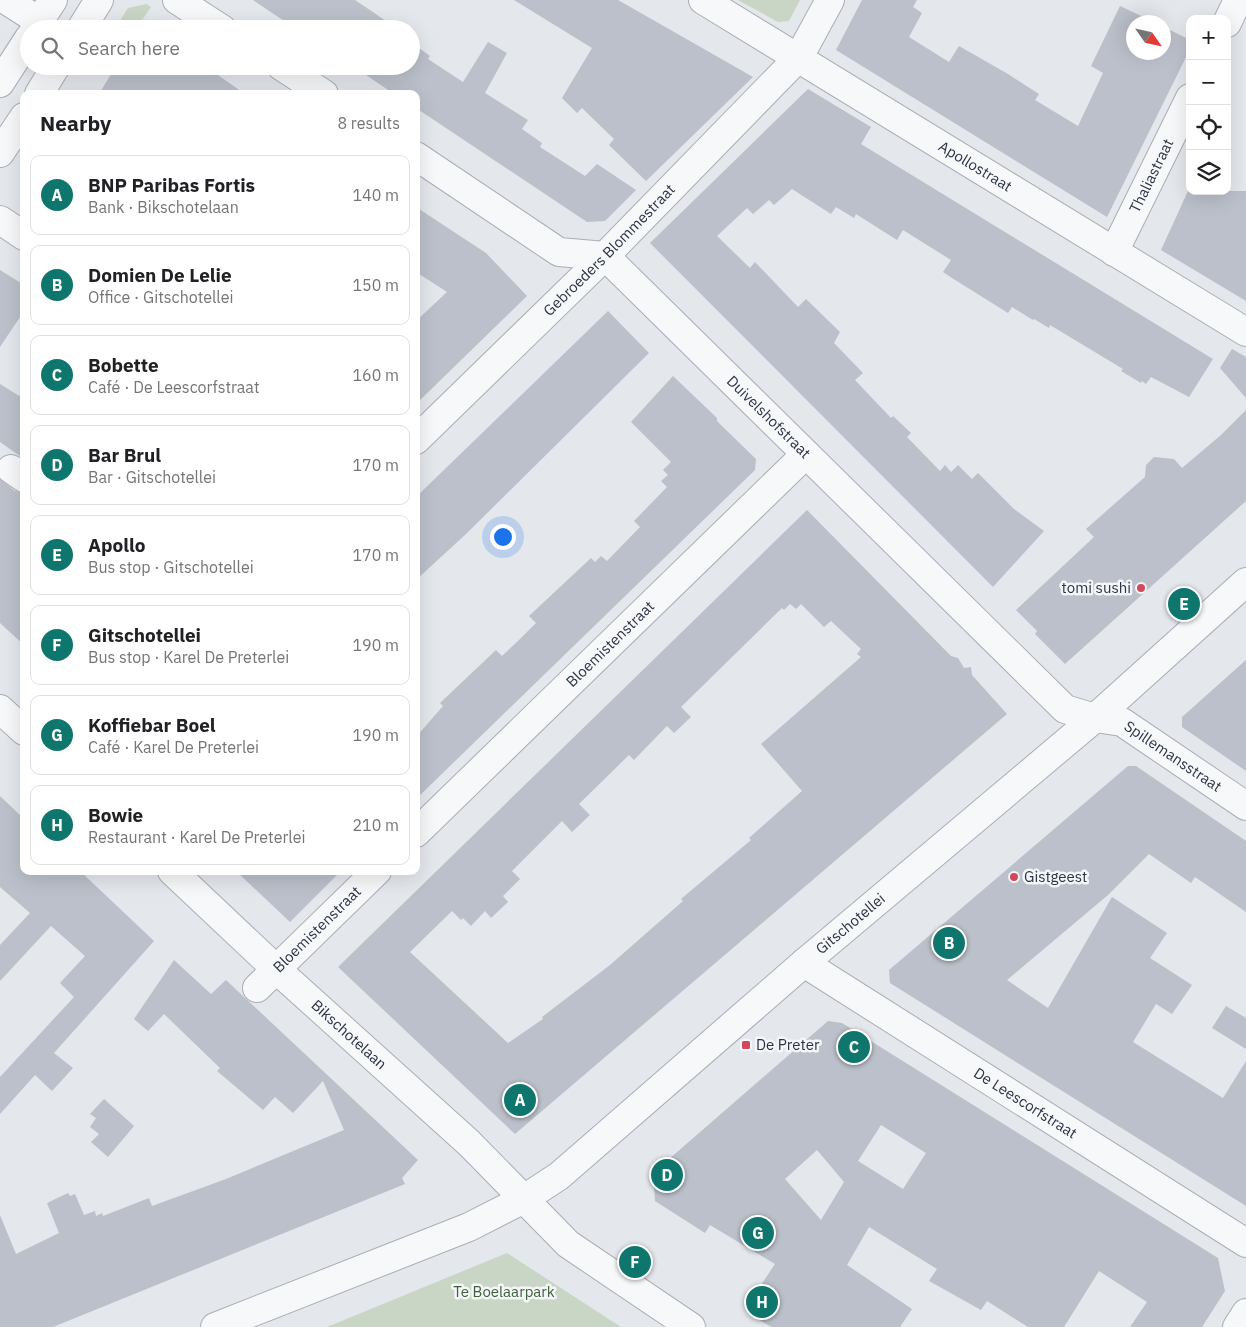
<!DOCTYPE html>
<meta charset="utf-8">
<style>
:root{--surface:#fff;--page:#f2f2f2;--text:#202124;--muted:#757577;--line:#e0e0e0;--accent:#0f766e}
body{margin:0;font-family:"IBM Plex Sans",sans-serif;background:var(--page);color:var(--text)}
.controls{position:absolute;right:15px;top:15px;display:grid;overflow:hidden;border-radius:10px;box-shadow:0 5px 20px #0002}
.controls button{width:45px;height:45px;display:grid;place-items:center;padding:0;border:0;border-bottom:1px solid var(--line);background:var(--surface);color:var(--text);font:25px sans-serif}
.compass{position:absolute;left:1126px;top:15px;width:45px;height:45px;border-radius:50%;background:var(--surface);box-shadow:0 5px 20px #0002;rotate:124deg}
.you{position:absolute;left:502px;top:536px;width:18px;height:18px;margin:-12px;border:4px solid #fff;border-radius:50%;background:#1a73e8;box-shadow:0 0 0 8px #1a73e833}
.badge{display:grid;place-items:center;width:32px;height:32px;border-radius:50%;background:var(--accent);color:#fff;font-size:16px;font-weight:700}
.pin{position:absolute;translate:-50% -50%;border:2px solid #fff;box-shadow:0 1px 5px #0006}
.list{margin:0;padding:0;list-style:none}
h2{display:flex;justify-content:space-between;align-items:center;height:65px;margin:0;padding:0 20px;font-size:21px}
h2 small{font-size:16px;font-weight:400;color:var(--muted)}
.list li{display:grid;grid-template-columns:32px 1fr auto;gap:15px;align-items:center;box-sizing:border-box;height:80px;margin:0 10px 10px;padding:0 10px;border:1px solid var(--line);border-radius:10px}
.list b{display:block;font-size:19px;white-space:nowrap}
.list p{margin:0;font-size:16px;white-space:nowrap;color:var(--muted)}
.list em{font-size:16px;font-style:normal;color:var(--muted)}
.icon{flex:none;width:28px;height:28px;fill:none;stroke:currentColor;stroke-width:2;stroke-linecap:round;stroke-linejoin:round}
.map{position:relative;flex:none;width:1246px;height:1327px;overflow:hidden}
.search{position:absolute;background:var(--surface);box-shadow:0 5px 20px #0002;left:20px;top:20px;width:400px;height:55px;display:flex;align-items:center;gap:12px;box-sizing:border-box;padding:0 18px;border-radius:28px;color:var(--muted);font-size:19px}
.panel{position:absolute;background:var(--surface);box-shadow:0 5px 20px #0002;left:20px;top:90px;width:400px;height:785px;border-radius:10px}
.map>svg:first-child{display:block}
.green{fill:#c9d6c5}
.building{fill:#bbc0ca;fill-rule:evenodd}
.lines{fill:none;stroke-linecap:round;stroke-linejoin:round}
.minor-casing{stroke:#a9aeb7;stroke-width:30}
.minor{stroke:#f7f8fa;stroke-width:28}
.poi-dot{fill:#d1495b;stroke:#f4f6f9;stroke-width:2}
.labels{text-anchor:middle;stroke-width:5;stroke-linejoin:round;paint-order:stroke}
.street-label{font-size:15px;fill:#2b3445;stroke:#f4f6f9}
.poi-label{font-size:15px;fill:#2b3445;stroke:#f4f6f9;text-anchor:start}
.park-label{font-size:15px;fill:#3f6138;stroke:#f4f6f9}
</style>
<div class="map">
<svg width="1246" height="1327" viewBox="0 0 1246 1327">
<rect width="100%" height="100%" fill="#e4e7ec"/>
<g class="green">
<path d="M738,0H800L789,21L778,22Z"/>
<path d="M146,4L151,7L136,29H115L128,8Z"/>
<path d="M507,1253L621,1327H327Z"/>
</g>
<g class="building">
<path d="M253,0H355L398,29H296Z"/>
<path d="M514,0H618L753,77L646,181L609,145L614,139L582,108L577,113L562,98L592,48Z"/>
<path d="M862,0H917L913,7L922,13L909,37L949,62L959,46L1008,74L1039,94L1035,100L1078,126L1103,73L1091,66L1120,6L1154,22H1134V52H1164V27L1190,40V49L1107,217L836,50Z"/>
<path d="M411,42L430,56L428,59L463,82L488,42L507,53L485,93L528,120L522,129L542,143L540,147L585,176L597,164L636,190L605,221L587,222L416,108V94H394L353,66H411Z"/>
<path d="M205,66L245,94H99L116,66Z"/>
<path d="M808,89L871,127L861,144L1213,359L1189,397L1151,377L1146,384L1142,381L1141,383L1121,371L1123,369L1050,325L1049,328L1034,319L1033,320L1012,307L1008,313L952,278L943,272L951,260L903,230L897,240L856,214L854,218L836,207L831,214L792,189L774,205L769,200L753,214L747,208L717,236L750,268L755,262L798,307L806,299L840,332L834,343L863,373L855,380L891,418L893,416L911,433L907,437L940,471L945,465L951,472L958,465L972,479L978,473L1014,509L1044,531L993,587L650,243Z"/>
<path d="M1188,191H1246V301L1161,250Z"/>
<path d="M416,207L486,253L527,296L416,404V321L447,292L416,272Z"/>
<path d="M0,270L24,285V311L0,347Z"/>
<path d="M608,311L649,353L466,534L416,580V497Z"/>
<path d="M1232,349L1246,357V398L1220,368Z"/>
<path d="M673,376L717,418V421L724,428L756,459L755,470L416,799V737L443,706L440,703L496,650L502,656L519,640L536,623L529,616L591,558L595,562L601,556L607,561L640,527L634,521L667,487L661,481L668,475L663,470L671,462L631,422Z"/>
<path d="M0,384L24,399V459L0,442Z"/>
<path d="M1246,410V501L1065,664L1035,634L1037,631L1016,610L1094,537L1086,529L1145,477L1146,465L1154,457L1174,459L1182,468L1221,435Z"/>
<path d="M0,479L15,491L24,493V645L0,623Z"/>
<path d="M807,510L951,656L958,658L964,668L971,667L972,675L1007,714L515,1134L338,967ZM790,604L796,609L801,604L824,627L831,621L861,649L857,654L861,657L761,744L802,791L749,838L751,840L681,899L683,901L610,965L542,1017L543,1019L508,1043L410,952L452,911L461,920L463,918L471,926L485,911L491,918L508,902L503,896L520,879L512,871L562,821L572,832L590,815L579,804L629,755L634,760L667,726L674,733L691,717L681,707L782,608L784,610Z"/>
<path d="M1246,660V771L1182,727V717Z"/>
<path d="M1128,766H1136L1246,841V912L1195,877L1191,883L1149,854L1108,895L1007,980L1048,1008L1112,897L1167,933L1150,958L1192,985L1172,1014L1156,1004L1133,1042L1223,1098L1246,1061V1206L890,983L889,970Z"/>
<path d="M0,796L24,819V871H80L154,941L54,1053L73,1068L52,1091L35,1075L0,1114V1077L74,997L60,983L85,956L51,926L0,981V945L30,913L0,887Z"/>
<path d="M236,871H341L290,922Z"/>
<path d="M174,960L211,994L226,980L418,1160L402,1178L405,1184L53,1327H0V1215L16,1254L59,1233L47,1203L68,1193L70,1196L75,1194L84,1215L95,1211L96,1216L102,1213L103,1216L149,1198L152,1206L226,1179L344,1130L323,1081L293,1113L275,1097L263,1110L217,1071L220,1068L164,1014L148,1031L134,1019Z"/>
<path d="M1226,1006L1246,1018V1049L1212,1028Z"/>
<path d="M828,1021L842,1023L1218,1258L1225,1291L1202,1327H1130L1147,1302L1099,1271L1064,1327H1028L987,1301L981,1310L929,1281L937,1269L869,1227L847,1265L912,1309L900,1327H771L753,1316L749,1303L775,1264L710,1225L705,1233L655,1201L653,1173ZM881,1125L926,1153L903,1189L858,1161ZM817,1150L844,1182L821,1220L785,1179Z"/>
<path d="M104,1099L134,1126L108,1157L91,1142L99,1134L90,1127L96,1118L90,1114Z"/>
</g>
<g class="lines">
<defs>
<g id="minor">
<path d="M6,0L39,21"/>
<path d="M177,0L222,29"/>
<path id="s1" d="M703,0L1246,332"/>
<path d="M1227,23L1238,0"/>
<path d="M34,29L53,0"/>
<path d="M81,29L99,0"/>
<path d="M281,66L324,94"/>
<path d="M0,83L29,38"/>
<path d="M39,94L56,66"/>
<path d="M0,153L24,117"/>
<path id="s2" d="M416,156L559,252L605,256L1065,709L1095,718L1122,722L1246,806"/>
<path d="M0,220L24,236"/>
<path id="s3" d="M1114,252L1190,98"/>
<path id="s4" d="M416,440L605,256L799,57L830,0"/>
<path d="M11,469L24,478"/>
<path d="M0,709L24,731"/>
<path id="s5" d="M416,833L806,454"/>
<path id="s6" d="M172,871L276,969L469,1143L568,1244L691,1327"/>
<path id="s7" d="M804,963L1246,1243"/>
<path id="s8" d="M257,988L377,871"/>
<path id="s9" d="M215,1327L469,1227L524,1199L559,1176L804,963L1095,718L1246,582"/>
<path d="M1237,1327L1246,1313"/>
</g>
</defs>
<use href="#minor" class="minor-casing"/>
<use href="#minor" class="minor"/>
</g>
<g class="poi-dot">
<circle cx="1141" cy="588" r="5"/>
<circle cx="1014" cy="877" r="5"/>
<rect x="741" y="1040" width="10" height="10" rx="2.5"/>
</g>
<g class="labels">
<g class="street-label">
<text dy="5" stroke="none"><textPath href="#s1" startOffset="319">Apollostraat</textPath></text>
<text dy="5" stroke="none"><textPath href="#s3" startOffset="85">Thaliastraat</textPath></text>
<text dy="5" stroke="none"><textPath href="#s4" startOffset="271">Gebroeders Blommestraat</textPath></text>
<text dy="5" stroke="none"><textPath href="#s2" startOffset="448">Duivelshofstraat</textPath></text>
<text dy="5" stroke="none"><textPath href="#s5" startOffset="271">Bloemistenstraat</textPath></text>
<text dy="5" stroke="none"><textPath href="#s2" startOffset="984">Spillemansstraat</textPath></text>
<text dy="5" stroke="none"><textPath href="#s9" startOffset="762">Gitschotellei</textPath></text>
<text dy="5" stroke="none"><textPath href="#s8" startOffset="84">Bloemistenstraat</textPath></text>
<text dy="5" stroke="none"><textPath href="#s6" startOffset="241">Bikschotelaan</textPath></text>
<text dy="5" stroke="none"><textPath href="#s7" startOffset="262">De Leescorfstraat</textPath></text>
</g>
<g class="poi-label">
<text x="1131" y="593" text-anchor="end">tomi sushi</text>
<text x="1024" y="882">Gistgeest</text>
<text x="756" y="1050">De Preter</text>
</g>
<g class="park-label">
<text x="504" y="1297">Te Boelaarpark</text>
</g>
</g>
</svg>
<div class="controls">
<button>+</button>
<button>−</button>
<button><svg class="icon" aria-label="locate" viewBox="0 0 24 24"><circle cx="12" cy="12" r="6"/><path d="M12 2v4M12 18v4M2 12h4M18 12h4"/></svg></button>
<button><svg class="icon" aria-label="layers" viewBox="0 0 24 24"><path d="M12 4l9 5-9 5-9-5zM3 14l9 5 9-5"/></svg></button>
</div>
<svg class="compass" viewBox="-18 -18 36 36"><path d="M0-13l5 13h-10z" fill="#e53935"/><path d="M0 13l5-13h-10z" fill="#757577"/></svg>
<div class="you"></div>
<div class="pin badge" style="left:520px;top:1100px">A</div>
<div class="pin badge" style="left:949px;top:943px">B</div>
<div class="pin badge" style="left:854px;top:1047px">C</div>
<div class="pin badge" style="left:667px;top:1175px">D</div>
<div class="pin badge" style="left:1184px;top:604px">E</div>
<div class="pin badge" style="left:635px;top:1262px">F</div>
<div class="pin badge" style="left:758px;top:1233px">G</div>
<div class="pin badge" style="left:762px;top:1302px">H</div>
<div class="search"><svg class="icon" aria-label="search" viewBox="0 0 24 24"><circle cx="10" cy="10" r="6"/><path d="M15 15l6 6"/></svg>Search here</div>
<section class="panel">
<h2>Nearby<small>8 results</small></h2>
<ul class="list">
<li><span class="badge">A</span><div><b>BNP Paribas Fortis</b><p>Bank · Bikschotelaan</p></div><em>140 m</em></li>
<li><span class="badge">B</span><div><b>Domien De Lelie</b><p>Office · Gitschotellei</p></div><em>150 m</em></li>
<li><span class="badge">C</span><div><b>Bobette</b><p>Café · De Leescorfstraat</p></div><em>160 m</em></li>
<li><span class="badge">D</span><div><b>Bar Brul</b><p>Bar · Gitschotellei</p></div><em>170 m</em></li>
<li><span class="badge">E</span><div><b>Apollo</b><p>Bus stop · Gitschotellei</p></div><em>170 m</em></li>
<li><span class="badge">F</span><div><b>Gitschotellei</b><p>Bus stop · Karel De Preterlei</p></div><em>190 m</em></li>
<li><span class="badge">G</span><div><b>Koffiebar Boel</b><p>Café · Karel De Preterlei</p></div><em>190 m</em></li>
<li><span class="badge">H</span><div><b>Bowie</b><p>Restaurant · Karel De Preterlei</p></div><em>210 m</em></li>
</ul>
</section>
</div>
